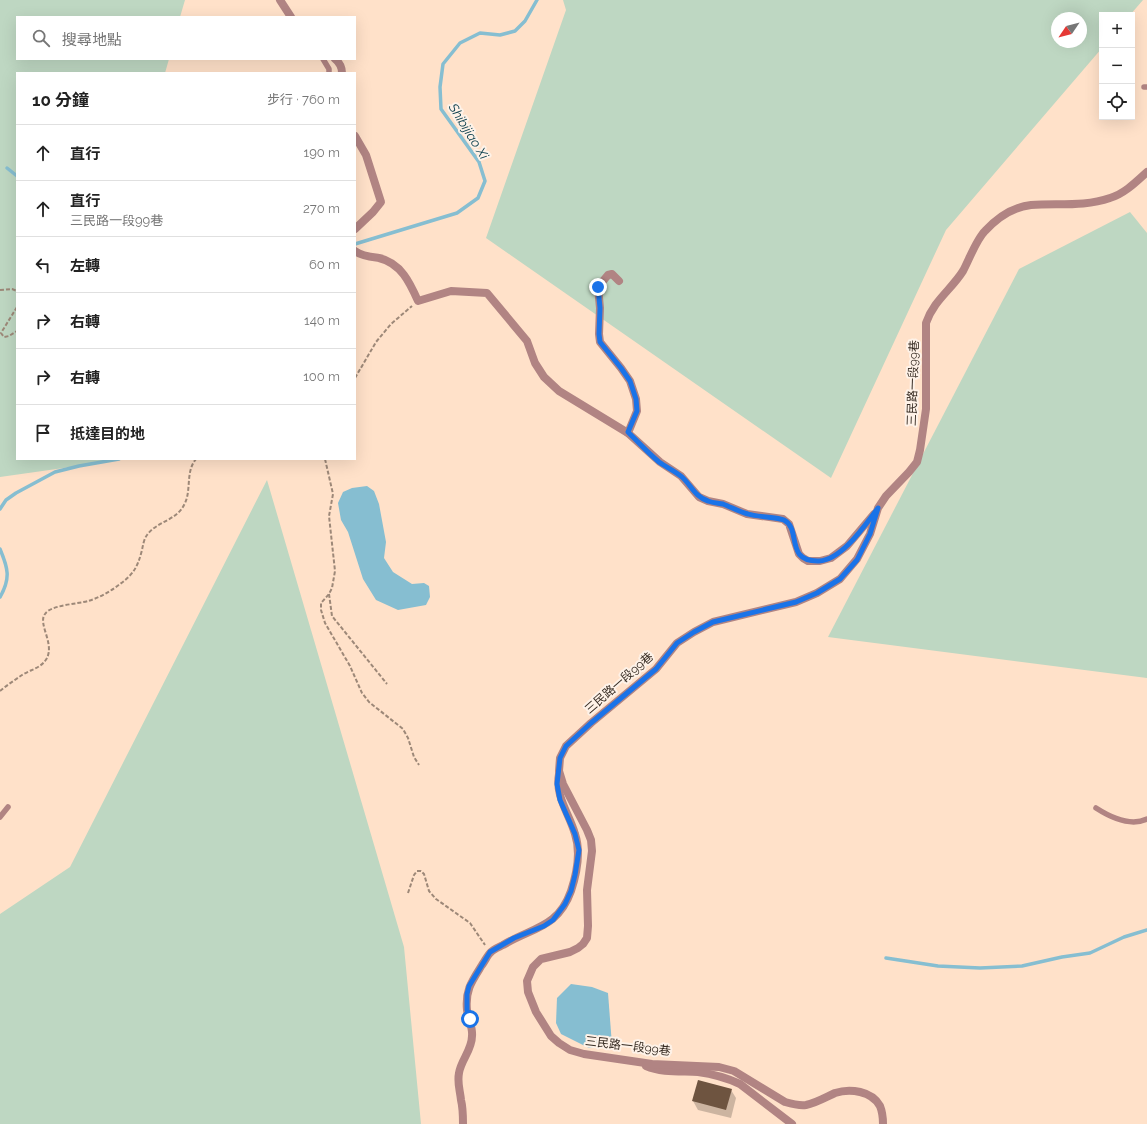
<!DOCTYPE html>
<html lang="zh-TW">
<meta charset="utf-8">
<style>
:root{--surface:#fff;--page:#f6f6f6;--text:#222;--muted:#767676;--line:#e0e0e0}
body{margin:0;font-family:Raleway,"Noto Sans TC",sans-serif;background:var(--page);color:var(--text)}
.controls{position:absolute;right:12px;top:12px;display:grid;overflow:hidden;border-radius:0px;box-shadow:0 4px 16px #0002}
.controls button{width:36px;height:36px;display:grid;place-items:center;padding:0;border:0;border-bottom:1px solid var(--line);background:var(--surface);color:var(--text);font:20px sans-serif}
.compass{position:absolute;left:1051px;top:12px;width:36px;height:36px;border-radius:50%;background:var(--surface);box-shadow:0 4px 16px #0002;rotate:235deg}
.stop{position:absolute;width:12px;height:12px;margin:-9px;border:3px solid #1a73e8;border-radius:50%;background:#fff}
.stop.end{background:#1a73e8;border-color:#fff;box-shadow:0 1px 4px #0008}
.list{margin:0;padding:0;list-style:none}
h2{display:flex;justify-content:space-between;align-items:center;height:52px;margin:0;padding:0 16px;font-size:17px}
h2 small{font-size:13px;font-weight:400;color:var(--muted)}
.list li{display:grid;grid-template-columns:26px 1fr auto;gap:12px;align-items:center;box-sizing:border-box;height:56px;padding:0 16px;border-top:1px solid var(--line)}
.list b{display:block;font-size:15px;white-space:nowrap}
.list p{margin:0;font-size:13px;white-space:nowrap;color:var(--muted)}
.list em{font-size:13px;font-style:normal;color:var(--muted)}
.icon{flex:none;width:22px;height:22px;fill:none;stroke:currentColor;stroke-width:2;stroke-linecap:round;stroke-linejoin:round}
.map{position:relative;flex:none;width:1147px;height:1124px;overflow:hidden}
.search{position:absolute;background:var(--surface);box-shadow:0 4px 16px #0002;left:16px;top:16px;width:340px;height:44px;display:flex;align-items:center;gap:10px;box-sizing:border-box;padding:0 14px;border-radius:0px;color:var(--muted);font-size:15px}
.panel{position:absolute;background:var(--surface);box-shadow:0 4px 16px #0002;left:16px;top:72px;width:340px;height:388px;border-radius:0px}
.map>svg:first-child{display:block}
.green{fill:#bed7c2;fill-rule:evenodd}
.water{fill:#86bed1}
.shadow{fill:#0003}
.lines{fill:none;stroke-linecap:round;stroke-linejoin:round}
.stream{stroke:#86bed1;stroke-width:3.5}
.building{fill:#6e5440}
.path{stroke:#9d8878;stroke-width:2;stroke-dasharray:4 2;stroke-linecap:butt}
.service{stroke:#b18483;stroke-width:5.5}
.minor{stroke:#b18483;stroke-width:8}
.route{stroke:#1a73e8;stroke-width:5}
.labels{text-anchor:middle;stroke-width:4;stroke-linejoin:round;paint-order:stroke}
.street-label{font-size:12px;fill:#382d24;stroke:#fef2e8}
.water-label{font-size:13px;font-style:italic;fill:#053a49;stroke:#fef2e8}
</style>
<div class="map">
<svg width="1147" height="1124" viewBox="0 0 1147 1124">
<rect width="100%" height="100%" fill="#ffe1c9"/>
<g class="green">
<path d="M0,0H185L180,17H17V59H169L165,73H17V459H127L0,477Z"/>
<path d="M563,0H1143L1130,15H1102V48L946,230L831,478L486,238L566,10ZM1057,18H1081V42H1057Z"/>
<path d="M1130,212L1147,233V678L828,637L1019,269Z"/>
<path d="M267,480L404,947L421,1124H0V914L70,867Z"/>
</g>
<g class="water">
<path d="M367,486L374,491L379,504L386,542L384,558L393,572L412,584L424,583L429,586L430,597L426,605L398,610L376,600L363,579L348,532L341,520L338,503L343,492L352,488Z"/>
<path d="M571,984L592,987L608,993L612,1045L589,1048L561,1034L556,1023L557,998Z"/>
</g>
<path class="shadow" d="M731,1090L736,1098L731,1118L698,1110L693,1101Z"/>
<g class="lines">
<g class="stream">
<path d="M7,168L17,176"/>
<path d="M355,244L457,213L478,198L485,181L479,162L441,109L440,87L443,64L460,43L480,33L500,35L515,31L525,21L537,0"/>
<path d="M0,509L6,500L16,493L55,472L79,466L119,459"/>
<path d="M0,549C8,568 11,578 0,597"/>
<path d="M886,958L938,966L980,968L1022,966L1062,957L1090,953L1124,937L1147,930"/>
</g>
</g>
<path class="building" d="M698,1080L732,1089L726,1110L692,1101Z"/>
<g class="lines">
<g class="path">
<path d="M0,290L12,289L17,291"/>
<path d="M17,307L1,333L4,337L9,336L17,331"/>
<path d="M355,378L376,342L391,324L412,306"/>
<path d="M325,459L333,494L329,516L335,571L332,588L329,594L321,603V610L325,623L350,666L362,693L369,702L403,729L408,738L414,757L419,765"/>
<path d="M329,594L332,616L387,684"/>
<path d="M0,691C7,685 15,680 22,675C30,670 40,668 45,661C57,646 37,624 45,614C50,605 78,604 88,601C99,598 111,591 120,584C134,574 138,566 142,550C143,545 144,539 147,535C156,522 177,520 184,505C192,491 185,472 196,459"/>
<path d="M408,893L414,875L417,871H421L424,874L429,891L436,899L470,923L485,945"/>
</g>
<g class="service">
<path d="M323,59L329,69V73"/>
<path d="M1144,87H1147"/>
<path d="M1096,808C1110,817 1130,827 1147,819"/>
<path d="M0,817L8,807"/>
</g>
<g class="minor">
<path d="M280,0L291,17"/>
<path d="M335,59C340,63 342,67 342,73"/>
<path d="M355,136L366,155L381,202L373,212L355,229"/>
<path d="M355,251C361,256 371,257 379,258C401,263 410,283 418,301L451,291L487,293L527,341L535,363L544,377L559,391L628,433L660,462L681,476L699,497L708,501L723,504L747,514L783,519L789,524L799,554L803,558L808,561H820L831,558L847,546L874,514"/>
<path d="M619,281L612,274L608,275L598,287L600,308L599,334L600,342L621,368L630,381L636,399L637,411L628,433"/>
<path d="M646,1066C662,1073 681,1071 698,1072C713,1074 727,1078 740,1084L792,1124"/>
<path d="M463,1124C463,1116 463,1108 461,1100C460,1090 457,1083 459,1073C461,1060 472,1050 472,1036C473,1027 468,1019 467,1010C465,990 472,981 482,965C485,961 487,956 490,953C493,949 499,947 503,945C533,927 558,928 571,891C577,873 581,852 575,834C569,813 555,797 559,774"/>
<path d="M883,1124C883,1118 882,1111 880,1106C872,1091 850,1088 835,1093C826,1097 816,1103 806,1105C799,1106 792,1104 785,1102L734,1071L719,1067L652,1064L584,1054L570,1050L559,1043L551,1036L536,1012L528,992L527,981L533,967L541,959L570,952L578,948L583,944L587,938L588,926L587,890L592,851L591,840L587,830L563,784L559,771L560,758L566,746L591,723L656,669L677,643L694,632L713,622L796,602L817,593L840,579L857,559L870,534L878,508L886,496L909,472L917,462L920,450L926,409V323C934,300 951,290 963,271C969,260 976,240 985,231C997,218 1013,207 1031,205C1058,203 1084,207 1110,198C1124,194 1136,182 1147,172"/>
</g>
</g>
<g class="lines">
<path class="route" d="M470,1019L467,1010V994L469,986L490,952L514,938L544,926L553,920L565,904L571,891L575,875L579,850L575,834L560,800L557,784L560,758L566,746L591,723L656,669L677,643L694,632L713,622L796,602L817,593L840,579L857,560L870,534L878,508C865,525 842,560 819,561C784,562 802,529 784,520C778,517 757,517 748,514C739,512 731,507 723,504C718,503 713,503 708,501C695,497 691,485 682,477C675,471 666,467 659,462C648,453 638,442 628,432L637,411L636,399L630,381L621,368L600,342L599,334L600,308L598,287"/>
</g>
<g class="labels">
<g class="street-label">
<text transform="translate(913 383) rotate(-88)" y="4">三民路一段99巷</text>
<text transform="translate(619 683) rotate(-41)" y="4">三民路一段99巷</text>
<text transform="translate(628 1046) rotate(7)" y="4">三民路一段99巷</text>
</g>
<g class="water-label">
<text transform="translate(469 131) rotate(58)" y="5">Shibijiao Xi</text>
</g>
</g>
</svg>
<div class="controls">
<button>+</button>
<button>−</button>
<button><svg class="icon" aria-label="locate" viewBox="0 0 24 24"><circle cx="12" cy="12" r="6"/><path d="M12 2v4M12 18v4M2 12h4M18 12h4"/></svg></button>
</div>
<svg class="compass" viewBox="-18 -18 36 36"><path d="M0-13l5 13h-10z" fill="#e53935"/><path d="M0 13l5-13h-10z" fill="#767676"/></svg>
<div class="stop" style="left:470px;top:1019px"></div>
<div class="stop end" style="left:598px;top:287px"></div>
<div class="search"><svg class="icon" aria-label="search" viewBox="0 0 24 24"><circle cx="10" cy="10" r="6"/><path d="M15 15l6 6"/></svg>搜尋地點</div>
<section class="panel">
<h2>10 分鐘<small>步行 · 760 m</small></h2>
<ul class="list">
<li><svg class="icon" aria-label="ahead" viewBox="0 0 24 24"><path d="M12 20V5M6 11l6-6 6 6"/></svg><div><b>直行</b></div><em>190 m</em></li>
<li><svg class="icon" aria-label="ahead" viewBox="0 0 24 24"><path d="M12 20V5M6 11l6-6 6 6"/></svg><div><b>直行</b><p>三民路一段99巷</p></div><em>270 m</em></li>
<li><svg class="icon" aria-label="left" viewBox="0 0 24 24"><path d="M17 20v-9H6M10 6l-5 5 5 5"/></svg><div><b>左轉</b></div><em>60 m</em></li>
<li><svg class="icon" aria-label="right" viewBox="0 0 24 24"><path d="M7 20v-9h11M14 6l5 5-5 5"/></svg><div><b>右轉</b></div><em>140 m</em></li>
<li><svg class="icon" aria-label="right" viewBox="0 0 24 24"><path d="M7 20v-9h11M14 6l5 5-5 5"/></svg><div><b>右轉</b></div><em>100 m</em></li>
<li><svg class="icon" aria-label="arrive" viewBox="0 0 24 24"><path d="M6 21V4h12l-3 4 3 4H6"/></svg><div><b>抵達目的地</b></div></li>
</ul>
</section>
</div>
